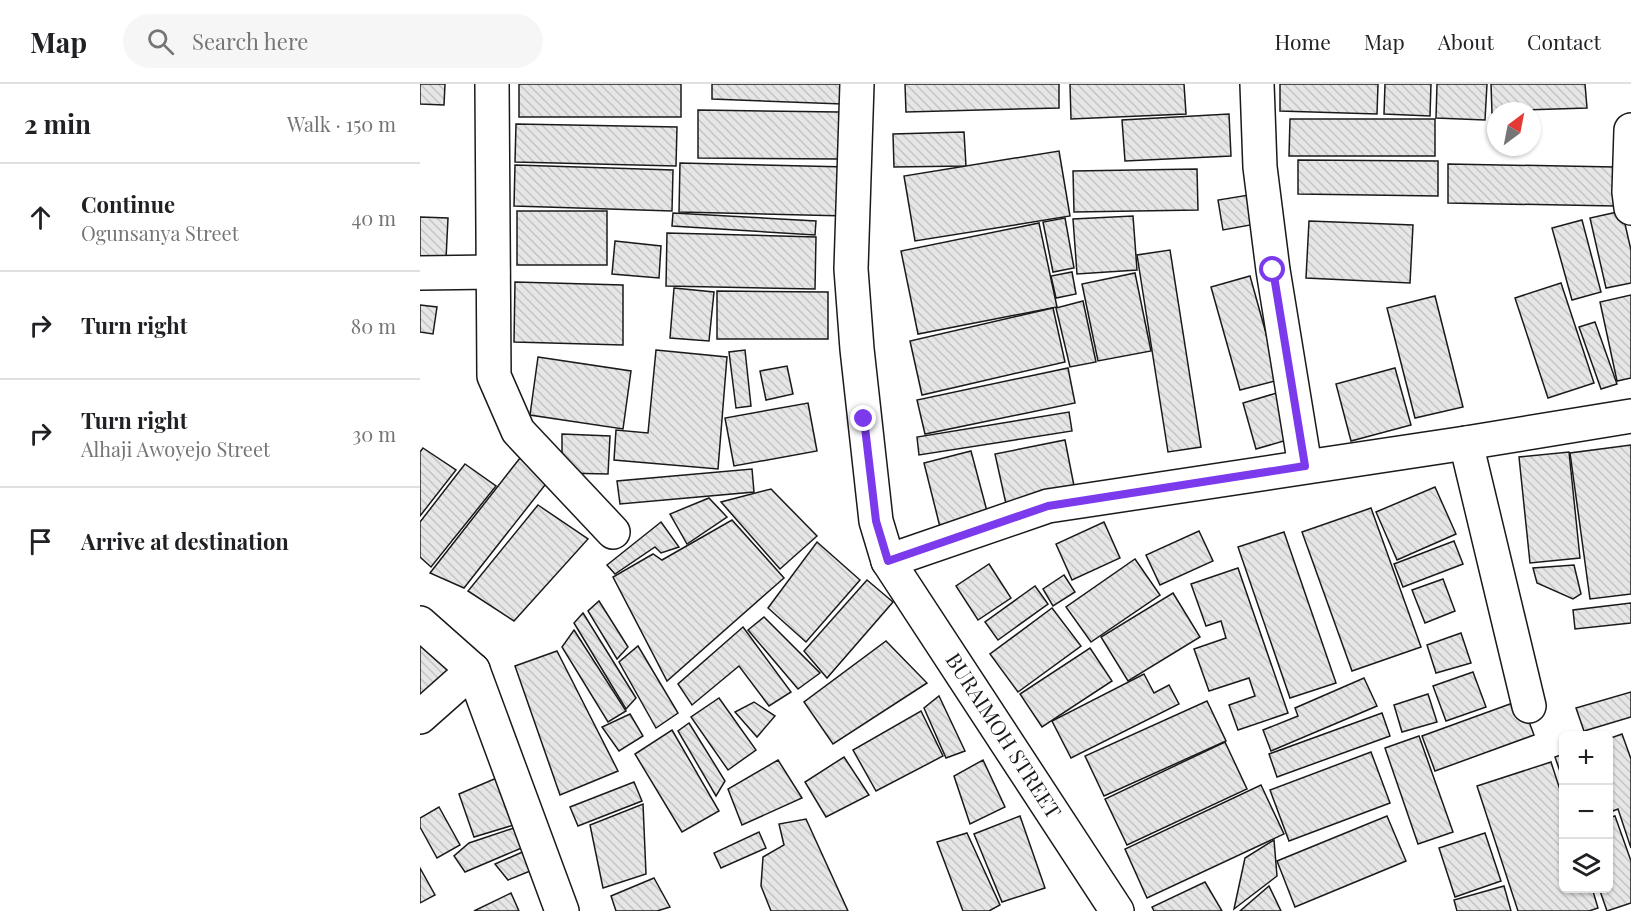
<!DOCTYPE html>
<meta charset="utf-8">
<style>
:root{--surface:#fff;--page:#f6f6f6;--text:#202124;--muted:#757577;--line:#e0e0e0}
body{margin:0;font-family:"Playfair Display",serif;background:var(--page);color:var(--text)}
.controls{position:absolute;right:18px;bottom:18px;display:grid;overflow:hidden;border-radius:9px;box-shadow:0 2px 4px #0004}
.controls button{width:54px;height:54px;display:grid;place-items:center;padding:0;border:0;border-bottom:2px solid var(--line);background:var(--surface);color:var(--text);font:30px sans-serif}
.compass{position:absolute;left:1067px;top:18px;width:54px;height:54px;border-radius:50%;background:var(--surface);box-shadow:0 2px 4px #0004;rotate:32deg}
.stop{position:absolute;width:18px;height:18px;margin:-14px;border:4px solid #7c3aed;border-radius:50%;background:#fff}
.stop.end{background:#7c3aed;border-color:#fff;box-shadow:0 2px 6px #0008}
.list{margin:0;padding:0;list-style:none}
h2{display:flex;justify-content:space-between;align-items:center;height:78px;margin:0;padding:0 24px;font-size:26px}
h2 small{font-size:20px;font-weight:400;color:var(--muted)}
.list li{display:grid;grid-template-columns:39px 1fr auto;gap:18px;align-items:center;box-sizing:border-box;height:108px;padding:0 24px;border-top:2px solid var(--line)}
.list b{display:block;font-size:22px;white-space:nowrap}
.list p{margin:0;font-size:20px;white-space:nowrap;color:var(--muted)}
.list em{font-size:20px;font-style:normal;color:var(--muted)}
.icon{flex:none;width:33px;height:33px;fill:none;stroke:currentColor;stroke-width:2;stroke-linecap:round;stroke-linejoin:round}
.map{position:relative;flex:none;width:1211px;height:827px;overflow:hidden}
header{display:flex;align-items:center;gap:36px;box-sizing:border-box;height:84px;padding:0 30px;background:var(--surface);border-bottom:2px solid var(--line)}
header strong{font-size:28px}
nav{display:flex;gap:33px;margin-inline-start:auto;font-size:21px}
.search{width:420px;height:54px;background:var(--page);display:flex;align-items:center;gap:15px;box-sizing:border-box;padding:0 21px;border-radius:33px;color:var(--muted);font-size:22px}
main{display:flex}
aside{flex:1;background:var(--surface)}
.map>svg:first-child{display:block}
.building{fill:url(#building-back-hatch);stroke:#1a1a1a;stroke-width:1.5}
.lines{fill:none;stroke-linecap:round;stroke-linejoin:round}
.minor-casing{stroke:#1a1a1a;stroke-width:36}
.minor{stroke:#fff;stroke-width:33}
.route{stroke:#7c3aed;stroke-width:8}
.labels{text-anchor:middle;stroke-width:4.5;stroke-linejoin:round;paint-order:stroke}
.street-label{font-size:21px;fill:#1a1a1a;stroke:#fff}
</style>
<header>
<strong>Map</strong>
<div class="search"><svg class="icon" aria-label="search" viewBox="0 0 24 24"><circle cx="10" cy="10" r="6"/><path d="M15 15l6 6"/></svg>Search here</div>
<nav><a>Home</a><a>Map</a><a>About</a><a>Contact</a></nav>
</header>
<main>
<aside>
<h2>2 min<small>Walk · 150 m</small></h2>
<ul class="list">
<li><svg class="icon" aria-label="ahead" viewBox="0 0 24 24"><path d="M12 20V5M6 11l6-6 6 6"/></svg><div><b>Continue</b><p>Ogunsanya Street</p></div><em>40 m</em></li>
<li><svg class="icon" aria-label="right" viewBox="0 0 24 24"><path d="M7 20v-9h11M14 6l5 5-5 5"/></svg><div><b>Turn right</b></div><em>80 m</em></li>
<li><svg class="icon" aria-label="right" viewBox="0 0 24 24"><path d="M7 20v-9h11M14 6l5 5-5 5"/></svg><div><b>Turn right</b><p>Alhaji Awoyejo Street</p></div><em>30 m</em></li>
<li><svg class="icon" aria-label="arrive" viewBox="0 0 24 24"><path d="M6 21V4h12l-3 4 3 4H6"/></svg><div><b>Arrive at destination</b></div></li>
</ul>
</aside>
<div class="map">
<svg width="1211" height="827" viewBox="0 0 1211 827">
<defs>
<pattern id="building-back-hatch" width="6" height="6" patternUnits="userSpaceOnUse" patternTransform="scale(1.5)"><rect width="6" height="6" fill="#e6e6e6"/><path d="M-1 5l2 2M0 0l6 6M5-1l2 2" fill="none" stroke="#c5c5c5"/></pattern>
</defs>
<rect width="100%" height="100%" fill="#fff"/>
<g class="building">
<path d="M0,0H25L24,21L0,20Z"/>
<rect x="99" y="0" width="162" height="33"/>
<path d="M292,0H423L422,20L292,15Z"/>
<path d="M485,0H639V24L486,28Z"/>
<path d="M650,0H764L766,30L651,35Z"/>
<path d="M860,0H958L957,30L860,27Z"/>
<path d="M965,0H1011L1010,32L964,30Z"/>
<path d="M1017,0H1067L1065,36L1016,34Z"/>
<path d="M1071,0H1165L1167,24L1076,27V29H1072Z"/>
<path d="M278,26L419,28V75L278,74Z"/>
<path d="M809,30L811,72L705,77L702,36Z"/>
<path d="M870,35H1015V72H869Z"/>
<path d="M96,40L257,43L256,82L95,78Z"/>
<path d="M544,48L546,82L474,83L473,50Z"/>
<path d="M639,67L650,132L495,157L484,92Z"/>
<path d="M878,76L1018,77V112L878,110Z"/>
<path d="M260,79L428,83L427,132L259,128Z"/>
<path d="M1028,80L1195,83V122L1028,119Z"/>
<path d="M95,81L253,86L252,127L94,122Z"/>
<path d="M777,85L778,126L654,128L653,87Z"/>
<path d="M841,109L847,138L803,146L798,116Z"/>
<rect x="97" y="127" width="90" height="54"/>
<path d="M1202,127L1211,166V199L1186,204L1170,134Z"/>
<path d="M253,129L396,137L395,151L252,142Z"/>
<path d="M713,132L717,186L657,190L653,135Z"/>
<path d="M0,133L28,134L26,175L0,173Z"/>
<path d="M645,134L654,184L633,188L623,138Z"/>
<path d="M1162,136L1181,208L1152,216L1132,144Z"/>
<path d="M889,137L993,141L990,199L886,194Z"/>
<path d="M619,139L637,223L498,250L481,167Z"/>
<path d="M247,149L396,153L395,205L246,202Z"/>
<path d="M195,157L241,162L239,194L192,190Z"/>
<path d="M750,166L781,363L748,368L717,171Z"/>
<path d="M652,188L656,210L636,214L631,192Z"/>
<path d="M715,189L731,267L678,277L662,200Z"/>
<path d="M830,192L859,296L820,306L791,203Z"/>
<path d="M95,198L203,201V261L94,258Z"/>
<path d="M1141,199L1174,299L1128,314L1095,214Z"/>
<path d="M254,204L294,208L289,257L250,254Z"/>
<path d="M297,207L408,208V255H297Z"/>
<path d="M1211,211V294L1197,297L1180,218Z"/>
<path d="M1015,212L1043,323L995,334L967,224Z"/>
<path d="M663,217L676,278L650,283L636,224Z"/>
<path d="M0,221L17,223L13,250L0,248Z"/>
<path d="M633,224L645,278L502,311L490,257Z"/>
<path d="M1175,238L1197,300L1181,305L1159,243Z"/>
<path d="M236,266L307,273L298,385L194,376L196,346L228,349Z"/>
<path d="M325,266L331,322L316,324L309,268Z"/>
<path d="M118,273L211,287L203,345L110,331Z"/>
<path d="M367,282L373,310L346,316L340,287Z"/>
<path d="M648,284L655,319L505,350L497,316Z"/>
<path d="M975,284L991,341L931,357L916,300Z"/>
<path d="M860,308L874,354L836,365L823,319Z"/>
<path d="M388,319L397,367L314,382L305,334Z"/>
<path d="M649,328L652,347L499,371L497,353Z"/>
<path d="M142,350L190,352L188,390L142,389Z"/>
<path d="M645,356L655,407L586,420L575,370Z"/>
<path d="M1211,361V510L1170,515L1150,369Z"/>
<path d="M3,364L36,386L0,432V368Z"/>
<path d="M551,367L568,431L520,443L504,379Z"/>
<path d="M1149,368L1160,474L1110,479L1099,373Z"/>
<path d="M100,374L129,396L44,504L10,489Z"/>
<path d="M45,380L76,402L11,483L0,473V438Z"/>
<path d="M332,385L334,408L200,420L197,397Z"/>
<path d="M1015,403L1036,450L977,476L956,428Z"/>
<path d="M351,405L397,452L360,485L301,418Z"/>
<path d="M289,414L307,433L267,460L250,430Z"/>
<path d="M118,421L168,455L94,537L48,507Z"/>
<path d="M951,424L1001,563L932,587L882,448Z"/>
<path d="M312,436L364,494L247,597L193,493L233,470L242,476Z"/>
<path d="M241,438L259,463L241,469L235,463L195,490L187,481Z"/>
<path d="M684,438L700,474L652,496L636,460Z"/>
<path d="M779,447L793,477L740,501L726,471Z"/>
<path d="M864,448L916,599L870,614L818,463Z"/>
<path d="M1034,457L1043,480L983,503L974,480Z"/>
<path d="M397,458L440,496L386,558L348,524Z"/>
<path d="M715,475L740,511L671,558L646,523Z"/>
<path d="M569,480L591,514L558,536L536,502Z"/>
<path d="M1154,481L1161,510L1153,515L1117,499L1113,484Z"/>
<path d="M818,484L868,629L818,646L809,621L835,612L829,594L789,607L774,565L806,554L801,537L786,542L771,500Z"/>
<path d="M644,491L655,508L633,522L623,505Z"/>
<path d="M1023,495L1035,527L1005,539L992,506Z"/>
<path d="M447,496L473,518L407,594L384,567Z"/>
<path d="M615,502L628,520L578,556L565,538Z"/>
<path d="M753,509L780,553L708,597L681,553Z"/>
<path d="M179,517L208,563L197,575L168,527Z"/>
<path d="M1211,519V539L1155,545L1153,526Z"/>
<path d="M632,524L661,562L598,608L570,570Z"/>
<path d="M163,529L216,614L206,625L154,539Z"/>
<path d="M344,533L400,589L378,605L328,546Z"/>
<path d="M323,543L371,608L349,622L319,582L272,621L258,600Z"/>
<path d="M154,546L206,627L188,638L142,563Z"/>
<path d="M1041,549L1051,579L1016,589L1007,561Z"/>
<path d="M0,550L35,584L0,619Z"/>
<path d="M466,557L507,599L413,660L384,618Z"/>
<path d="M218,562L258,629L236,644L199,578Z"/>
<path d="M670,564L692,597L622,643L600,610Z"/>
<path d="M137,567L198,687L140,711L95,582Z"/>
<path d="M1053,588L1066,623L1026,637L1013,602Z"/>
<path d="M724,590L734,609L749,601L759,620L651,674L632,637Z"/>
<path d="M944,594L957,622L851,667L843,646L878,632L875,624Z"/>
<path d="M1211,608V633L1164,647L1156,624Z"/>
<path d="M1008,610L1017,638L982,648L974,621Z"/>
<path d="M519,612L545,667L526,674L504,624Z"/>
<path d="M299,614L336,666L308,686L271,633Z"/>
<path d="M1101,616L1114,651L1015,687L1002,652Z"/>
<path d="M787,617L806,657L684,712L665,672Z"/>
<path d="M334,618L355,632L337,653L315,628Z"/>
<path d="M501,627L523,672L456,707L433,666Z"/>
<path d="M962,629L970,652L857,693L849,670Z"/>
<path d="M210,630L223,652L199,667L182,643Z"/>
<path d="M269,639L305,697L296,712L258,647Z"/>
<path d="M252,646L299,727L262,748L215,670Z"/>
<path d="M1202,650L1211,675V764L1198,725L1188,729V655Z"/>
<path d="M999,652L1033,748L998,760L965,664Z"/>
<path d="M805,658L827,705L707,761L685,715Z"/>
<path d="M951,668L970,719L869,757L850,706Z"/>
<path d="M1144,670V699L1135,673Z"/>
<path d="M424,673L449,711L406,733L385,698Z"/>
<path d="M358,676L382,714L322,741L308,705Z"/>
<path d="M563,676L585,723L550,740L534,692Z"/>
<path d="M1131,678L1144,718V804H1172L1178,824L1169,827H1098L1057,702Z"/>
<path d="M79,693L97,740L54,753L39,710Z"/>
<path d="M214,698L222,717L158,742L150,723Z"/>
<path d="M841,701L864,750L727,814L705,765Z"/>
<path d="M223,720L226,790L183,804L170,741Z"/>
<path d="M19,723L40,761L17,774L0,743V734Z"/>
<path d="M600,732L625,804L582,818L554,750Z"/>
<path d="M967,732L986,777L875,823L857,777Z"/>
<path d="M1195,732L1211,777V819L1187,827L1179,804H1188V734Z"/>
<path d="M386,735L428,827H351L341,802L343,773L364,761L359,740Z"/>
<path d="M97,743L104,763L45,788L34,772L49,759Z"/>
<path d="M339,748L346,764L301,784L294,769Z"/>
<path d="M547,749L580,821L569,827H543L517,758Z"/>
<path d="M1065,749L1081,797L1035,813L1019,764Z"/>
<path d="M854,756L857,792L814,825L825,774Z"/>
<path d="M107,766L115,785L88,796L75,780Z"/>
<path d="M0,784L15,811L0,819Z"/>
<path d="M234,794L250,823L237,827H196L191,812Z"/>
<path d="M785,798L802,827H734L732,823Z"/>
<path d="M849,802L861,827H820Z"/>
<path d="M1084,802L1091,827H1037L1034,816Z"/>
<path d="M91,809L99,827H54Z"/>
</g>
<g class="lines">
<defs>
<g id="minor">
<path d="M72,0L74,292L98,347L193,448"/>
<path d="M437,0L431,185L437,265L456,437L468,477L697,827"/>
<path d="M837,0L840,83L853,186L885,382"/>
<path d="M1211,46L1209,108L1211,124"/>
<path d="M0,189L73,188"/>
<path d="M1046,359L1109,622"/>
<path d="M468,477L628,422L1046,359L1211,332"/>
<path d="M0,539L53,586L142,827"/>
<path d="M0,633L53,586"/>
</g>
</defs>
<use href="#minor" class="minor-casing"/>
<use href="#minor" class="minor"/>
</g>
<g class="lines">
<path class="route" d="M444,335L456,437L468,477L628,422L885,382L853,186"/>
</g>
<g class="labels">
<g class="street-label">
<text transform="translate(583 652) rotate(57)" y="7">BURAIMOH STREET</text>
</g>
</g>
</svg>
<div class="controls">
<button>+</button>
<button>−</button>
<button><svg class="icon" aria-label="layers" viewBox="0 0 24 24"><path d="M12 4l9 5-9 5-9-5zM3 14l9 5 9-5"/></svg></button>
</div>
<svg class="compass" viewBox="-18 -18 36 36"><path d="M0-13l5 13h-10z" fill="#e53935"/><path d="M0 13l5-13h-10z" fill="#757577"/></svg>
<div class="stop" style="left:853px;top:186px"></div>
<div class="stop end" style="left:444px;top:335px"></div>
</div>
</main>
